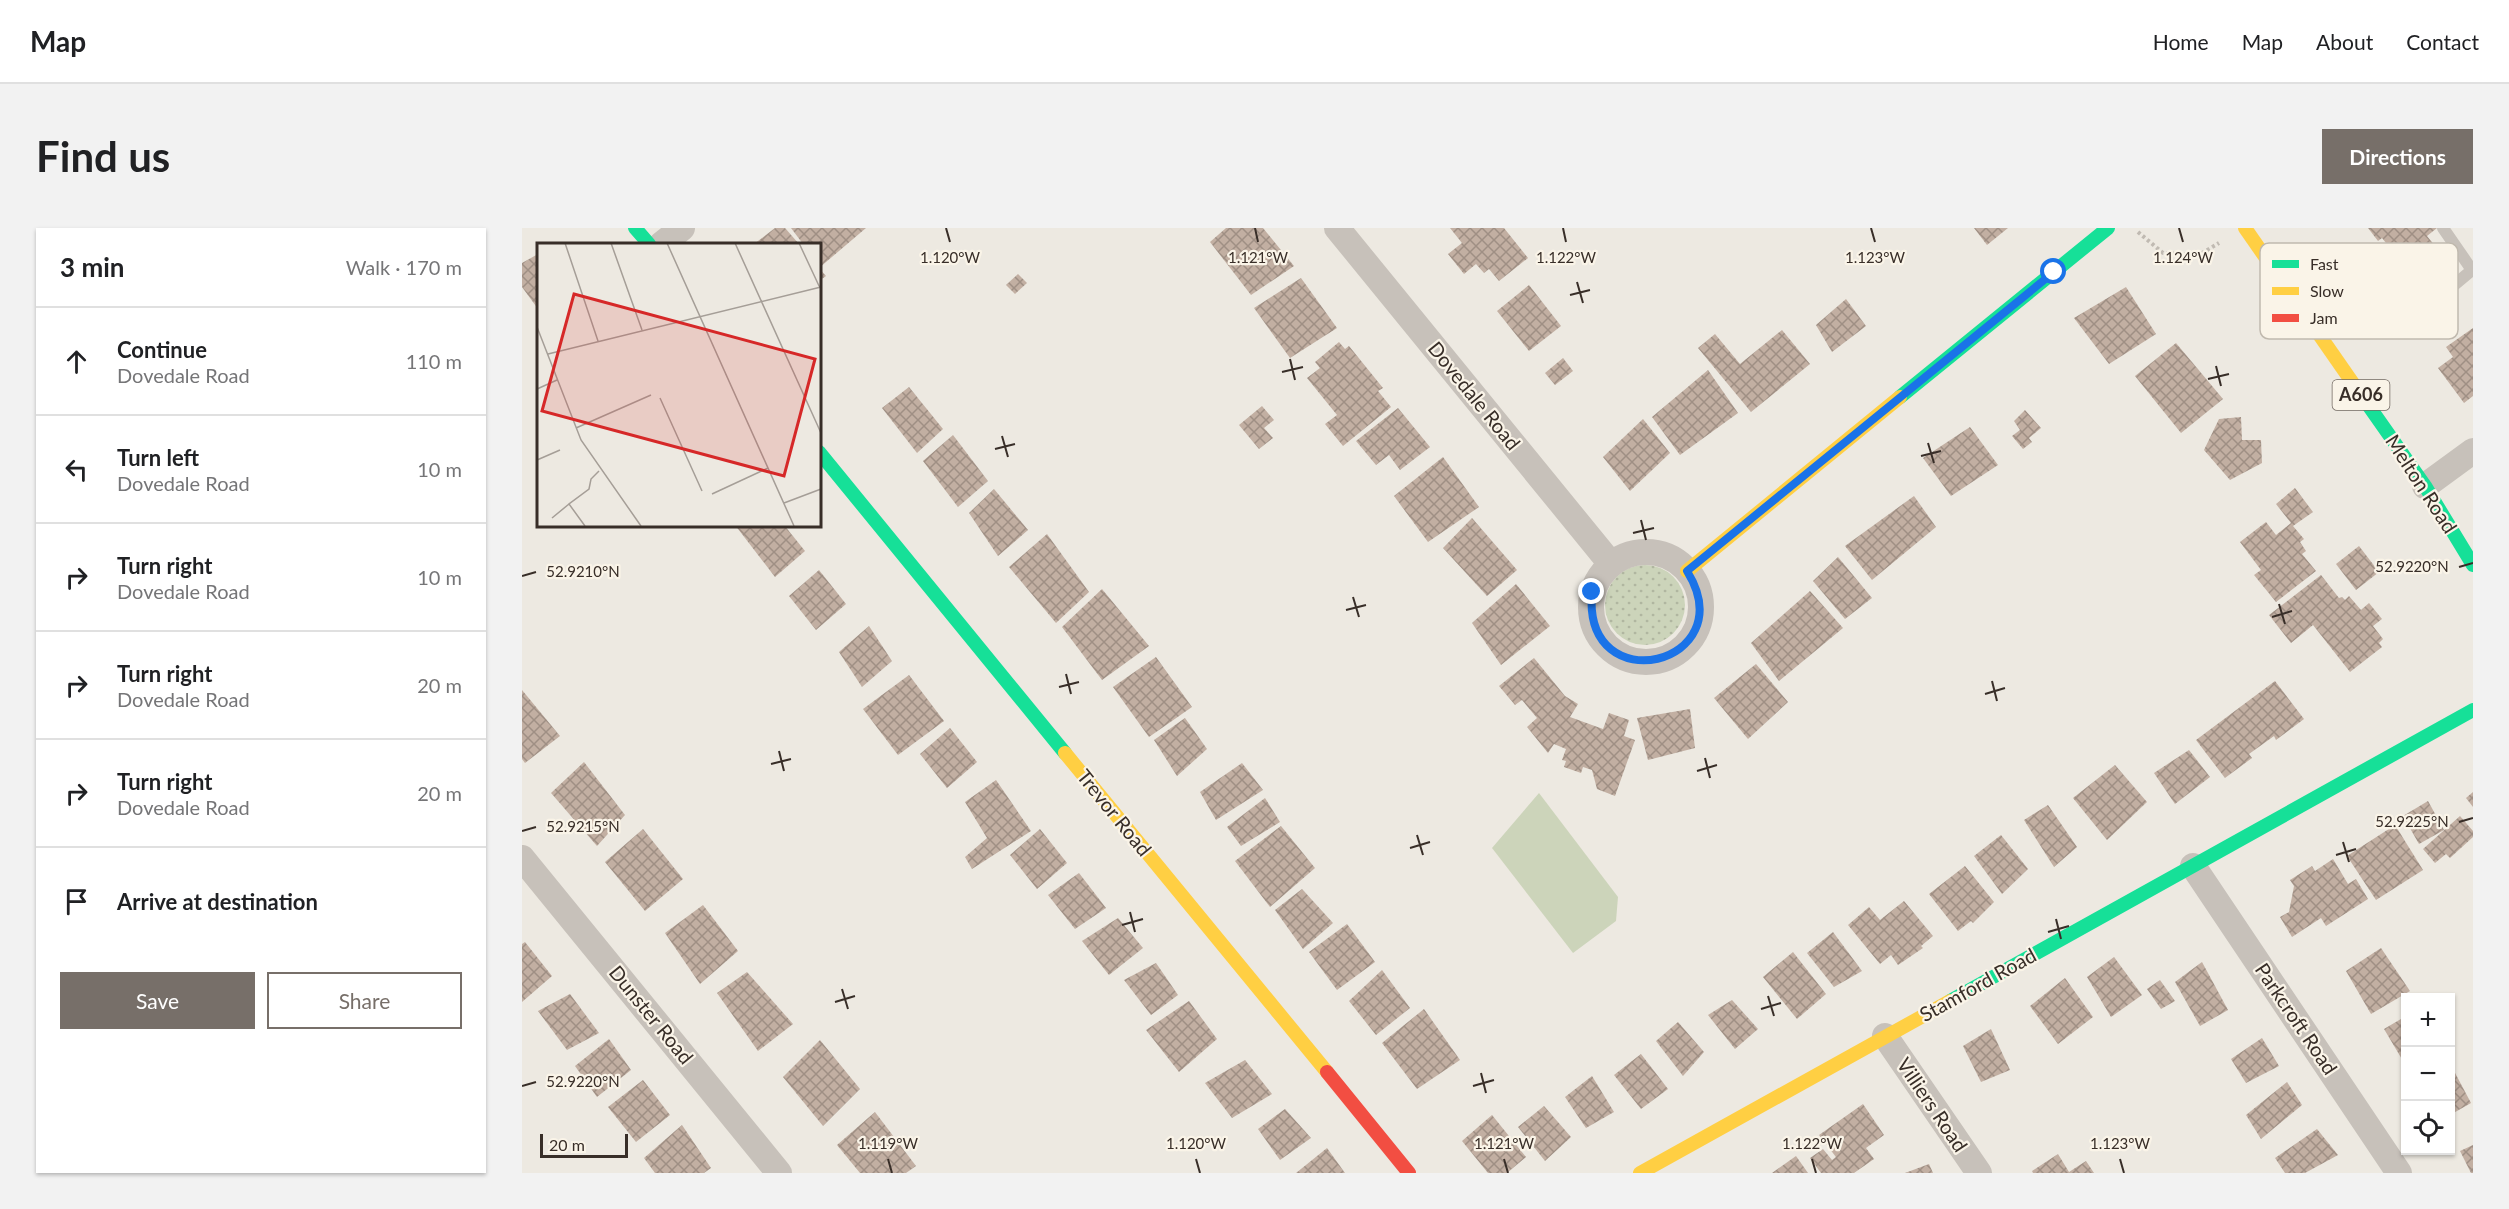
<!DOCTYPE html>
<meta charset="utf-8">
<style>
:root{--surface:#fff;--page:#f2f2f2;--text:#202124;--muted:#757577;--line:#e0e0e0;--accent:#776f69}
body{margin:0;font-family:Lato,sans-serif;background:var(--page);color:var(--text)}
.controls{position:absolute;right:18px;bottom:18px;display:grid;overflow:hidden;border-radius:0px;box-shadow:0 2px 4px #0004}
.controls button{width:54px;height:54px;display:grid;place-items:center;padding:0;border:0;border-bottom:2px solid var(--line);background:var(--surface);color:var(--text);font:30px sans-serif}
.scale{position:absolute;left:18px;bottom:15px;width:88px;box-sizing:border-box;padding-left:6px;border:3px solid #382e28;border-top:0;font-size:16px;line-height:21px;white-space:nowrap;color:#382e28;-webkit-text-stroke:4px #faf4e8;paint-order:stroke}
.stop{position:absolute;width:18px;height:18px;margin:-14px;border:4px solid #1a73e8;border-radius:50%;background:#fff}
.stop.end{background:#1a73e8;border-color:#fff;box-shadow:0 2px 6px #0008}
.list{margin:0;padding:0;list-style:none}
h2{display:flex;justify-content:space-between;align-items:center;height:78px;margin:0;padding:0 24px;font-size:26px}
h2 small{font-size:20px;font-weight:400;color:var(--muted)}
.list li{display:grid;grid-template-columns:39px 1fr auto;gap:18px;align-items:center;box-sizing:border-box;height:108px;padding:0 24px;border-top:2px solid var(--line)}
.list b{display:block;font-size:22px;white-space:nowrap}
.list p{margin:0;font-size:20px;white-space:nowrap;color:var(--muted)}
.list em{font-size:20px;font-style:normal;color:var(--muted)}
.actions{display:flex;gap:12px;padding:18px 24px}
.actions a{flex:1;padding:14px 0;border:2px solid var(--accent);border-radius:0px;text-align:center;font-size:21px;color:var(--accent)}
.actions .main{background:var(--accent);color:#fff}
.icon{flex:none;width:33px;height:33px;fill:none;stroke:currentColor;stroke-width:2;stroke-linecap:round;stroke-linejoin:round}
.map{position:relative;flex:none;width:1951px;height:945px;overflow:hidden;border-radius:0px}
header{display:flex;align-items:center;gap:36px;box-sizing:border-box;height:84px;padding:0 30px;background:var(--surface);border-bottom:2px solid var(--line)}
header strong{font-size:28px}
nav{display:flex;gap:33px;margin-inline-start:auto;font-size:21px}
.intro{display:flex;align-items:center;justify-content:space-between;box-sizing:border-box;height:144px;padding:0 36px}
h1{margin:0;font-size:42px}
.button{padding:15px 27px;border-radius:0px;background:var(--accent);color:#fff;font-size:21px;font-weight:700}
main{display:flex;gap:36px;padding:0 36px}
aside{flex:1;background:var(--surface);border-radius:0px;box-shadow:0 2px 4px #0004}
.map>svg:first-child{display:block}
.grass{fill:url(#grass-dots)}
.pitch{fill:#ccd4ba}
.building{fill:url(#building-cross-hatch)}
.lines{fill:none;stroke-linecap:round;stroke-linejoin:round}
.path{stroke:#c0bab2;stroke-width:4;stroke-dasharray:3 3;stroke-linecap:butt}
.lane{stroke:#c7c1ba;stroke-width:12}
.street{stroke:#c7c1ba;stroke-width:26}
.fast{stroke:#16e098;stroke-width:14}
.slow{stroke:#ffcf43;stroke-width:14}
.jam{stroke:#f24e42;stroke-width:14}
.route{stroke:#1a73e8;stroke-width:8}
.ticks{fill:none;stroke:#382e28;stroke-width:2}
.labels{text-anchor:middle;stroke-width:4.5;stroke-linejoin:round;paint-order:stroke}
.shield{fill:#faf4e8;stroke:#726962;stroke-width:1.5}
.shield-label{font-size:18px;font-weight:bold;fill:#382e28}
.street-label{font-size:20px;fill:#382e28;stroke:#faf4e8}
.inset-road{fill:none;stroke:#a59e97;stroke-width:1.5}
.view{fill:#d62828;fill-opacity:0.15;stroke:#d62828;stroke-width:3}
.inset-edge{fill:none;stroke:#382e28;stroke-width:3}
.key{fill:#faf4e8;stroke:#c0b9ae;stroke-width:1.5}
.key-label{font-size:16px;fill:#382e28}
.ticks-label{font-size:15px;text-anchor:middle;fill:#382e28;stroke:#faf4e8;stroke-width:4.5;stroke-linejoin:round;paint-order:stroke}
</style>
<header>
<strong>Map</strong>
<nav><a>Home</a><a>Map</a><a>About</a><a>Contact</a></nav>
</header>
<div class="intro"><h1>Find us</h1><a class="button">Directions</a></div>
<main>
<aside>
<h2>3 min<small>Walk · 170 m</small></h2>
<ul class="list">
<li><svg class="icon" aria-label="ahead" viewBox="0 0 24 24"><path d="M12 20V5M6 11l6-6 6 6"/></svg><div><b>Continue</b><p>Dovedale Road</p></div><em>110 m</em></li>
<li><svg class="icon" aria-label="left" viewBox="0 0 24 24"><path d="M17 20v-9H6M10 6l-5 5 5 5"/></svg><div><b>Turn left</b><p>Dovedale Road</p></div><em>10 m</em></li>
<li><svg class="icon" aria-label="right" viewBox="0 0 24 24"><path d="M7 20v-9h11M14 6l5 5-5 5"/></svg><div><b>Turn right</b><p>Dovedale Road</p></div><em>10 m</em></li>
<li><svg class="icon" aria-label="right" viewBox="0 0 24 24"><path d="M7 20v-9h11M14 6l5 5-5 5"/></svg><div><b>Turn right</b><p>Dovedale Road</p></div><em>20 m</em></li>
<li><svg class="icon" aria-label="right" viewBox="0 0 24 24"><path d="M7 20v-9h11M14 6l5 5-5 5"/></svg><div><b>Turn right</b><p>Dovedale Road</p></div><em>20 m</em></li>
<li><svg class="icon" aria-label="arrive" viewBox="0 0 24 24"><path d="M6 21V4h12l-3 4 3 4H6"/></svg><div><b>Arrive at destination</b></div></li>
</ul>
<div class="actions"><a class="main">Save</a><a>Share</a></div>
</aside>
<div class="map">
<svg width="1951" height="945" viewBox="0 0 1951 945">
<defs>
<pattern id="grass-dots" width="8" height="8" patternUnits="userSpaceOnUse" patternTransform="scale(1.5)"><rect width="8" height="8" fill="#ccd4ba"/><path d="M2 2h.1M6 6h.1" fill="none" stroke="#b0b6a0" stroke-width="1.8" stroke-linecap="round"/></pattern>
<pattern id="building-cross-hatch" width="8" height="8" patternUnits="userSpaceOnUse" patternTransform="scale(1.5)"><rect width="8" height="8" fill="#c2afa2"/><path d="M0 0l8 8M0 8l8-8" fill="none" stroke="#9f8f84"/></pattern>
</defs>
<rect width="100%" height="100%" fill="#ede9e1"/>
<circle class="grass" cx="1123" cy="377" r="40"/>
<path class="pitch" d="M1017,565L1096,669L1094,693L1051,725L970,620Z"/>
<g class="building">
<path d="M253,0H263L277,16H232Z"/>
<path d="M269,0H344L297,40L304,48L297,53V16H281Z"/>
<path d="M704,0H741L772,38L729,67L688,14Z"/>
<path d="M928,0H982L1006,30L977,53L967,41L962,45L954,36L942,46L926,26L940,15Z"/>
<path d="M1452,0H1486L1465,17Z"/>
<path d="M1846,0H1915L1905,8L1932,42L1899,69L1884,51L1889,47L1875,29L1879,25L1873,18L1869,21L1860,10L1856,13Z"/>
<path d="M16,26V81L0,59V35Z"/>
<path d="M496,46L505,55L493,66L484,57Z"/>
<path d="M779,50L815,100L768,130L732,80Z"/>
<path d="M1007,57L1039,98L1007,123L975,83Z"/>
<path d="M1604,59L1634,106L1587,136L1552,90Z"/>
<path d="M1324,71L1344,98L1310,124L1294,97Z"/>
<path d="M1951,100V168L1942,175L1916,140L1931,129L1924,119Z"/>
<path d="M1260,102L1288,136L1229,184L1176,120L1193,106L1218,136Z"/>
<path d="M817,114L823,121L827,118L861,160L856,163L869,179L821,218L803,196L815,187L785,150L798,140L793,134Z"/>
<path d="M1654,115L1701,171L1659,205L1613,148Z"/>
<path d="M1041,130L1051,143L1033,157L1023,145Z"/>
<path d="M1186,142L1216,185L1158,227L1130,189Z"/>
<path d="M387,159L421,201L395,225L360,180Z"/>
<path d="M740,178L752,192L742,200L751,210L737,221L717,197Z"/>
<path d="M876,180L908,219L878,242L867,227L854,237L834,213Z"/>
<path d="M1503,182L1519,200L1507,210L1510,214L1501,221L1490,208L1498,202L1492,193Z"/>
<path d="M1719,189L1720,212H1739L1740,235L1708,252L1682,222L1697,191Z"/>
<path d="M1121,191L1148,225L1108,263L1081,229Z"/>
<path d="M1448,199L1476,237L1429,268L1401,230Z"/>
<path d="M431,207L466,253L436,279L401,233Z"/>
<path d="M921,229L957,279L906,314L872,268Z"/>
<path d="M1773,260L1791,284L1771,298L1782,311L1778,314L1784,323L1780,326L1794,343L1754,374L1732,347L1739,342L1718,314L1744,294L1754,307L1769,295L1754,276Z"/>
<path d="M472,261L506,302L476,328L447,285Z"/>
<path d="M1392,268L1414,299L1350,352L1323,318Z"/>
<path d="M950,290L995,342L965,368L921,320Z"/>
<path d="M213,297H262L283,323L253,349Z"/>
<path d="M525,306L567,364L534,395L487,339Z"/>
<path d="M1837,318L1857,344L1834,362L1814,336Z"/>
<path d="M1316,329L1350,370L1323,391L1291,353Z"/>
<path d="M297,342L324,376L294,402L267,368Z"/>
<path d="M1799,347L1817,370L1820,369L1823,372L1827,368L1839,382L1847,375L1860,391L1851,398L1861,411L1857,415L1860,419L1828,444L1791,397L1769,415L1747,387Z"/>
<path d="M994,356L1028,398L979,437L950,395Z"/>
<path d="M580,361L627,418L580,452L540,399Z"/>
<path d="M1288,363L1321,400L1257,453L1229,415Z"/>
<path d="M347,398L370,433L340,459L317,424Z"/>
<path d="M634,429L670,479L627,509L591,459Z"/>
<path d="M1012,430L1043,468L1056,476L1048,489L1081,501L1087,485L1107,492L1102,508L1113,512L1093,568L1075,561L1070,542L1061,539L1059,545L1042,539L1044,533L1040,532L1044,521L1032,516L1026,525L1005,499L1015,490L1000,472L993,477L977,458Z"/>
<path d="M1234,436L1266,474L1226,511L1192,470Z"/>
<path d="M387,447L422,493L376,527L341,481Z"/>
<path d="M1753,453L1782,491L1754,512L1752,508L1727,526L1730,530L1703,550L1674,512Z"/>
<path d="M0,462L38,508L3,535L0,531Z"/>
<path d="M1168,481L1173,520L1126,532L1115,490Z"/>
<path d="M663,490L685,521L655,548L632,512Z"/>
<path d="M428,500L455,534L425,560L398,526Z"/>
<path d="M1667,522L1688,549L1653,576L1632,545Z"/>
<path d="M62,534L103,587L75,618L29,565Z"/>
<path d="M720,535L741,562L694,592L678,564Z"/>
<path d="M1593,537L1625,574L1585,612L1551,570Z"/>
<path d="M474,552L509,603L450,641L443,629L465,610L443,574Z"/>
<path d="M1951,564V579L1944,570Z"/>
<path d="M743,570L758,594L719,618L705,599Z"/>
<path d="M1906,573L1922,602L1897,616L1881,588Z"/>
<path d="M1526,577L1555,619L1532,639L1502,592Z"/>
<path d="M1938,588L1951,603V609L1928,630L1924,626L1913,635L1901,621Z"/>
<path d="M1873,597L1901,642L1854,672L1825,628Z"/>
<path d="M759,598L793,640L748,679L713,633Z"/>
<path d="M121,601L161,651L123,683L83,634Z"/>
<path d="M518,601L545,635L515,661L488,627Z"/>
<path d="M1479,607L1506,641L1480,666L1452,628Z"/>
<path d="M1811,631L1826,656L1834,651L1846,671L1804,698L1799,690L1770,709L1758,689L1767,684L1772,658L1768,652L1790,638L1793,643Z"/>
<path d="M1443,638L1472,674L1451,695L1449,693L1436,703L1407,666Z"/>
<path d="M557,645L584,680L553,701L526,667Z"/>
<path d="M780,661L811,695L781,721L753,682Z"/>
<path d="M1382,673L1411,708L1399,718L1401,720L1376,737L1369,727L1358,736L1326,697L1347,679L1358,692Z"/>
<path d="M181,677L216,723L178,756L143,705Z"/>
<path d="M596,690L621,720L587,747L560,713Z"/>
<path d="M825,696L853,734L815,762L787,724Z"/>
<path d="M1311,704L1340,743L1312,759L1285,725Z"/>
<path d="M3,714L30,748L0,774V716Z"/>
<path d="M1859,720L1888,763L1849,786L1824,743Z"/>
<path d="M1271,724L1304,766L1275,791L1241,749Z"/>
<path d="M1592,729L1620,767L1589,789L1565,749Z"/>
<path d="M1680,734L1706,782L1678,798L1653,754Z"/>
<path d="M634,735L656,767L629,787L602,752Z"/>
<path d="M860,742L888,780L854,807L827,773Z"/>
<path d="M225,744L271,796L236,823L195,765Z"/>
<path d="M1543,750L1571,789L1536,816L1508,778Z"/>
<path d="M1638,752L1653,773L1639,781L1625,761Z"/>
<path d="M48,766L77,805L45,822L16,783Z"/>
<path d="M1210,772L1236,801L1213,821L1186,787Z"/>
<path d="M667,773L695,811L657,844L624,802Z"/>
<path d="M902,781L938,832L895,861L860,815Z"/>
<path d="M1884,788V838L1862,801Z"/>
<path d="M1156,794L1182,824L1161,848L1134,813Z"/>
<path d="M1469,801L1488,842L1459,854L1441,818Z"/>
<path d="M1740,810L1757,838L1724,855L1709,831Z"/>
<path d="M87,811L109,842L75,869L53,838Z"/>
<path d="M298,812L338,861L301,898L261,849Z"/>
<path d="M1119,826L1146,861L1119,881L1092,847Z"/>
<path d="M723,832L750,866L710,890L683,855Z"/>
<path d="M1932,843L1949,875L1928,887V845Z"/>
<path d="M1070,848L1092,884L1064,900L1043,869Z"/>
<path d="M121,852L148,887L114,914L86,879Z"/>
<path d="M1765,854L1780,877L1739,911L1724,887Z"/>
<path d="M1341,876L1362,907L1344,920L1352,931L1332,945H1299L1288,930L1301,921L1310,932L1314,929L1297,907Z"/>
<path d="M1022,878L1049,909L1023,933L996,899Z"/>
<path d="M763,881L789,910L758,932L736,901Z"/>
<path d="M353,884L394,938L384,945H338L315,917Z"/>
<path d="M970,887L1004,929L985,945H966L940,913Z"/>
<path d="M160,897L189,940L182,945H133L122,930Z"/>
<path d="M1795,901L1816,927L1783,945H1763L1753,930Z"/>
<path d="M1951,917V945H1949L1938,923Z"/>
<path d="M805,920L823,945H774Z"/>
<path d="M1536,926L1547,944L1564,933L1572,945H1511L1510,943Z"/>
<path d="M1274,928L1286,945H1250Z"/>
<path d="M1407,936L1411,945H1383Z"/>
</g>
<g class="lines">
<path class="path" d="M1616,4L1641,25L1677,27L1697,15"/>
<path class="lane" d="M1906,79L1950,42L1921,0"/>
<g class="street">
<path d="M815,0L1089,336"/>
<path d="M140,16L160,0"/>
<path d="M1903,258L1951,223"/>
<circle cx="1124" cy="379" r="55"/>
<path d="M0,630L257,945"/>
<path d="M1671,638L1877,945"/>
<path d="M1363,808L1457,945"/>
</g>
<g class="fast">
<path d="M113,0L127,16"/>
<path d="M1378,169L1586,0"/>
<path d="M1844,174L1903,258L1951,337"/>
<path d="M297,224L543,525"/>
<path d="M1428,773L1951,482"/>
</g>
<g class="slow">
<path d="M1723,0L1844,174"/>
<path d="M1165,343L1378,169"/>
<path d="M543,525L805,844"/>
<path d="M1118,945L1428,773"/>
</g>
<path class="jam" d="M805,844L887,945"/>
</g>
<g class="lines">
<path class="route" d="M1070,364C1060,476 1223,437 1165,343L1532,44"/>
</g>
<path class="ticks" d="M424,0L428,14M733,0L736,14M1041,0L1044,14M1349,0L1353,14M1657,0L1661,14M1055,54L1061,75M1048,67L1068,62M768,131L773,152M1694,138L1699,158M760,144L781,139M1686,151L1707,146M480,208L486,229M1406,215L1412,235M473,221L493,216M1399,228L1419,223M1119,292L1124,312M1111,305L1132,300M1937,339L1951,335M0,348L14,344M831,369L837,389M1757,376L1763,396M824,382L844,377M1750,389L1770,383M544,446L549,466M1470,453L1475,473M537,459L557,454M1463,466L1483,460M257,523L262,543M1183,530L1188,550M249,536L269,531M1175,543L1195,537M1937,594L1951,590M0,603L14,599M895,607L901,627M1821,614L1827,634M888,620L908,614M1814,627L1834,621M608,684L613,704M1534,691L1539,711M600,697L621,691M1526,704L1547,698M320,761L326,781M1246,768L1252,788M313,774L333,768M1239,781L1259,775M959,845L964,865M0,858L14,854M951,858L972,852M366,931L370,945M674,931L678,945M982,931L986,945M1290,931L1294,945M1598,931L1602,945"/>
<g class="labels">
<rect class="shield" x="1810.5" y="152" width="57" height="30" rx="4.5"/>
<g class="shield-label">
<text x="1839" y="173">A606</text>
</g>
<g class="street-label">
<text transform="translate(952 168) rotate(51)" y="7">Dovedale Road</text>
<text transform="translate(1899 256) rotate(57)" y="7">Melton Road</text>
<text transform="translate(592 585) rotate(51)" y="7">Trevor Road</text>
<text transform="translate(1456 757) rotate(-29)" y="7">Stamford Road</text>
<text transform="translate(129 787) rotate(51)" y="7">Dunster Road</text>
<text transform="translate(1774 791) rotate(56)" y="7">Parkcroft Road</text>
<text transform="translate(1410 877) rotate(56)" y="7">Villiers Road</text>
</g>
</g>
<g transform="translate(15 15)">
<rect width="284" height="284" fill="#ede9e1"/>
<path class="inset-road" d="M28,0L61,98M74,0L105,87M130,0L257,283M198,0L284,190M262,0L283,45M0,84L44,197L104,283M11,111L284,44M0,146L20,137M123,155L165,248M39,185L114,152M0,217L23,207M175,251L231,225M247,260L284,246M15,275L32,261M48,283L32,261L52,246L54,236L62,228"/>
<path class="view" d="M37,51L278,116L247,233L5,168Z"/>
<rect width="284" height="284" class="inset-edge"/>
</g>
<rect x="1738" y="15" width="198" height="96" rx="9" class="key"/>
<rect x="1750" y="32" width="27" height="8" fill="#16e098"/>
<rect x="1750" y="59" width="27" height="8" fill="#ffcf43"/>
<rect x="1750" y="86" width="27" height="8" fill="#f24e42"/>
<g class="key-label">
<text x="1788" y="42">Fast</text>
<text x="1788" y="69">Slow</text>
<text x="1788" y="96">Jam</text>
</g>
<g class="ticks-label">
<text x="428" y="35">1.120°W</text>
<text x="736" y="35">1.121°W</text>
<text x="1044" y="35">1.122°W</text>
<text x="1353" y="35">1.123°W</text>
<text x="1661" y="35">1.124°W</text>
<text x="1890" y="344">52.9220°N</text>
<text x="61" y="349">52.9210°N</text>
<text x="1890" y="599">52.9225°N</text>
<text x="61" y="604">52.9215°N</text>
<text x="61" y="859">52.9220°N</text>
<text x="366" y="921">1.119°W</text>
<text x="674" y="921">1.120°W</text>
<text x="982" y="921">1.121°W</text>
<text x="1290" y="921">1.122°W</text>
<text x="1598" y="921">1.123°W</text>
</g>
</svg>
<div class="controls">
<button>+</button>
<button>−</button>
<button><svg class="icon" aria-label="locate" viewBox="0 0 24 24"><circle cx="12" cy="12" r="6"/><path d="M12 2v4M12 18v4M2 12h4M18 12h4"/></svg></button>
</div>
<div class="scale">20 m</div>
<div class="stop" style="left:1532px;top:44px"></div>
<div class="stop end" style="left:1070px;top:364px"></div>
</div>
</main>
